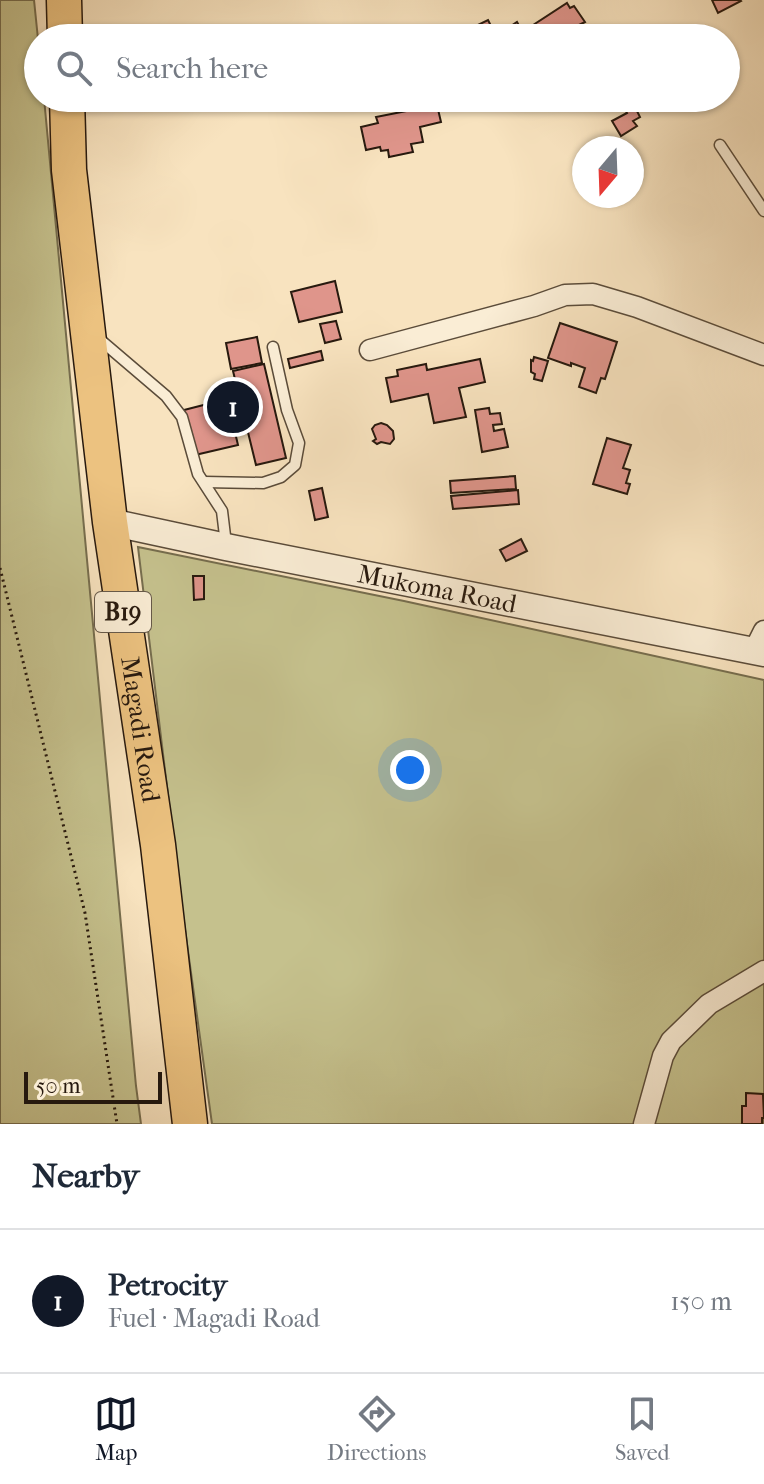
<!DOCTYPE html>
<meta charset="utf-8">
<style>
:root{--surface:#fff;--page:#f2f2f3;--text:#1f2937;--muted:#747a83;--line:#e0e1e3;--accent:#111827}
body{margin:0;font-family:"IM FELL French Canon",serif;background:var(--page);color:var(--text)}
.compass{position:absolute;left:572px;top:136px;width:72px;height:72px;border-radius:50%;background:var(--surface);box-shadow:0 2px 6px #0004;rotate:199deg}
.scale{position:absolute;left:24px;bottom:20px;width:138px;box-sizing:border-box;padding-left:8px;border:4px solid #27190e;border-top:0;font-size:22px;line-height:28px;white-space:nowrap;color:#27190e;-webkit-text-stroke:6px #faedd5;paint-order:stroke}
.you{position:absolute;left:410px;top:770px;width:28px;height:28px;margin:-20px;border:6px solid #fff;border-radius:50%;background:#1a73e8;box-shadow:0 0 0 12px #1a73e833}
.badge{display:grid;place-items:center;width:52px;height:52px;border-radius:50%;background:var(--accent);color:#fff;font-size:26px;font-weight:700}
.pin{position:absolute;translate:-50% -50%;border:4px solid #fff;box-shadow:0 2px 8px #0006}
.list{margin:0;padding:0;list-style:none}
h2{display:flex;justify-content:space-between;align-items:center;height:104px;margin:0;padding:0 32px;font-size:34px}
h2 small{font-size:26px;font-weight:400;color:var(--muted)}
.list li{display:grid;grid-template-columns:52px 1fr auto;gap:24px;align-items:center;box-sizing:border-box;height:144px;padding:0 32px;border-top:2px solid var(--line)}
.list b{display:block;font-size:30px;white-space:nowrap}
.list p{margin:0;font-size:26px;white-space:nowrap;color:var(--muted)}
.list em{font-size:26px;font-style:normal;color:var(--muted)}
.icon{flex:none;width:44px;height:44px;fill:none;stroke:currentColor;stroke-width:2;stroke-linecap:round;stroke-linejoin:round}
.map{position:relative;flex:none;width:764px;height:1124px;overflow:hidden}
.search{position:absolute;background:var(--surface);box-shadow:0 2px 6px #0004;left:24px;right:24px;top:24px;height:88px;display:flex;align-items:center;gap:20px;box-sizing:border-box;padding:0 28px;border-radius:44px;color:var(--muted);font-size:30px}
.sheet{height:248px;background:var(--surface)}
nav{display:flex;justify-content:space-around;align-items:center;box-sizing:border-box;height:112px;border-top:2px solid var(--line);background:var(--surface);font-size:22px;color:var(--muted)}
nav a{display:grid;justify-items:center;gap:4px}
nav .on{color:var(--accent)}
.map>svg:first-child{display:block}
.green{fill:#c5c18d;stroke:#766d4e;stroke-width:2}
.building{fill:#df958b;stroke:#27190e;stroke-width:2}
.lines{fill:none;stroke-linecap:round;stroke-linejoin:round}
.service-casing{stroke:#5b4c3a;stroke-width:13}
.minor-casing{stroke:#5b4c3a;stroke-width:23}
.tertiary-casing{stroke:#5b4c3a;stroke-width:29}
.trunk-casing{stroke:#27190e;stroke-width:37}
.path{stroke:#27190e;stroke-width:3;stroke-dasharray:2 4;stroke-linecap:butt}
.service{stroke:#faedd5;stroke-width:10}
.minor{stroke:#faedd5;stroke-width:20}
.tertiary{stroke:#faedd5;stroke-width:26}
.trunk{stroke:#ecc280;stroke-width:34}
.labels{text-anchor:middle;stroke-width:6;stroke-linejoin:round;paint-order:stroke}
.shield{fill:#faedd5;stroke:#66594a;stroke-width:2}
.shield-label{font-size:24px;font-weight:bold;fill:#27190e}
.street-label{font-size:26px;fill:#27190e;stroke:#faedd5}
</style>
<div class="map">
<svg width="764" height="1124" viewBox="0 0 764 1124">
<rect width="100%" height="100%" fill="#f8e3bf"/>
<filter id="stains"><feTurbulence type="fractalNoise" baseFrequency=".0025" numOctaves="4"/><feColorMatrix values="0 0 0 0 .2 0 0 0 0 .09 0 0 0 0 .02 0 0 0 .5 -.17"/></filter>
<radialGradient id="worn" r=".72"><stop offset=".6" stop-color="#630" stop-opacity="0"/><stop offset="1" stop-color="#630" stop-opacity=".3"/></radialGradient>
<g class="green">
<path d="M0,0H34L38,39V98H44L136,1086L141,1124H0Z"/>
<path d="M138,547L404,601L764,680V1124H212L179,886Z"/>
</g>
<g class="building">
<path d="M712,0H740L741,1L718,13Z"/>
<path d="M567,3L570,8L574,6L585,22L577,26L579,29L575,31L580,38H533L527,29Z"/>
<path d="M488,20L497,38H451Z"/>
<path d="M517,22L526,38H514L508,28Z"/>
<path d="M381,98H401L403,105L384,109Z"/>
<path d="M633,103L640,117L633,121L637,126L621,136L612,121L627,113L624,108Z"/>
<path d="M437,105L441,122L420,127L423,142L411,144L413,152L389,157L388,150L381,151L380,147L366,150L361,127L378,123L376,117Z"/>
<path d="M335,281L342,312L299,322L291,292Z"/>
<path d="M336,321L341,339L325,343L320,324Z"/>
<path d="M560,323L617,342L605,379L601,378L596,393L579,387L585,368L571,363V366L548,358Z"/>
<path d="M257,337L262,363L231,369L226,343Z"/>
<path d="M321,351L323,360L290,368L288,359Z"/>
<path d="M534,357L548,361L542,381L534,379L535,374L531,372V360L533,361Z"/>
<path d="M480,359L485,382L459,388L466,417L434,423L428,394L391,402L386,378L398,376L397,370L426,364L427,370Z"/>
<path d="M264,364L286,458L256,465L233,371Z"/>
<path d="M227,399L238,445L195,455L184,410Z"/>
<path d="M489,408L490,414L500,413L502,424L493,425L494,431L504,429L508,447L482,452L475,410Z"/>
<path d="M381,423L387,425L393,431L394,439L390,444L381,442L377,444L373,441L376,439L372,429L375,425Z"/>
<path d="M607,438L631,445L623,468L630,470L626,483L630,484L627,494L593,484Z"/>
<path d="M515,476L516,489L451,493L450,481Z"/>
<path d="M322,488L328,517L315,520L309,491Z"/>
<path d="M518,490L519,504L453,509L451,496Z"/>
<path d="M521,539L527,551L506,561L500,550Z"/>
<path d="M193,576H204V599L194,600Z"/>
<path d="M746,1093L763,1094L764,1118H762V1124H742V1106H746Z"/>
</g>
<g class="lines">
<defs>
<g id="service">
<path d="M720,145L764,211"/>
<path d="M98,338L166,396L182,417L198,474L222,511L226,544"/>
<path d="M204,482L263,483L281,477L295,465L299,443L287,410L273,347"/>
</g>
<g id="minor">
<path d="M370,350L534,306L565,295L593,294L637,307L764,355"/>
<path d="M754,651L764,631"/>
<path d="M644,1124L663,1056L671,1041L709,1004L764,971"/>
</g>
<g id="tertiary">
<path id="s1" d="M110,522L226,547L764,653"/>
</g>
<g id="trunk">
<path d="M64,0L65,38"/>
<path id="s2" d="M67,98L69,170L110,522L158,845L190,1124"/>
</g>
</defs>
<use href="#service" class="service-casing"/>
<use href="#minor" class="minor-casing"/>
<use href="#tertiary" class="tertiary-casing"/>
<use href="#trunk" class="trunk-casing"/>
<path class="path" d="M0,568L85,913L117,1124"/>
<use href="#service" class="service"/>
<use href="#minor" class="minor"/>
<use href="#tertiary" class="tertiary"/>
<use href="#trunk" class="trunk"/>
</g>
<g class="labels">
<rect class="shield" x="95" y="592" width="56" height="40" rx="6"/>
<g class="shield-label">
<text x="123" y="620">B19</text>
</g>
<g class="street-label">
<text dy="9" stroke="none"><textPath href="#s1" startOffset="334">Mukoma Road</textPath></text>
<text dy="9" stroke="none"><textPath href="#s2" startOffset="636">Magadi Road</textPath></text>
</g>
</g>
<rect width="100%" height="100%" filter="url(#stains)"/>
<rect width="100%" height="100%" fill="url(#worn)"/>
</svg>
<svg class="compass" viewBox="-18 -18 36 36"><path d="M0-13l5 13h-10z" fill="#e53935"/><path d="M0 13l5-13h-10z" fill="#747a83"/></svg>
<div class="scale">50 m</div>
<div class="you"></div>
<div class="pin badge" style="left:233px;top:407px">1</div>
<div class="search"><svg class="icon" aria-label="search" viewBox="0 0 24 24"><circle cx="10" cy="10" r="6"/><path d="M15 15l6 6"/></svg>Search here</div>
</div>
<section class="sheet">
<h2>Nearby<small></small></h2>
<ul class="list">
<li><span class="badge">1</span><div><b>Petrocity</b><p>Fuel · Magadi Road</p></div><em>150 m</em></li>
</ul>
</section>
<nav>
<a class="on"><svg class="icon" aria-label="map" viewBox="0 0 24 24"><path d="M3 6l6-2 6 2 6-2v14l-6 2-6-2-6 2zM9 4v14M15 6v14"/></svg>Map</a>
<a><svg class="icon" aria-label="directions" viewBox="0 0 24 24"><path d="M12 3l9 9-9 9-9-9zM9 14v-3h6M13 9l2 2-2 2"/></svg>Directions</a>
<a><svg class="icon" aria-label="saved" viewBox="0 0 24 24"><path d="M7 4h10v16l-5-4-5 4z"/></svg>Saved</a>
</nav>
